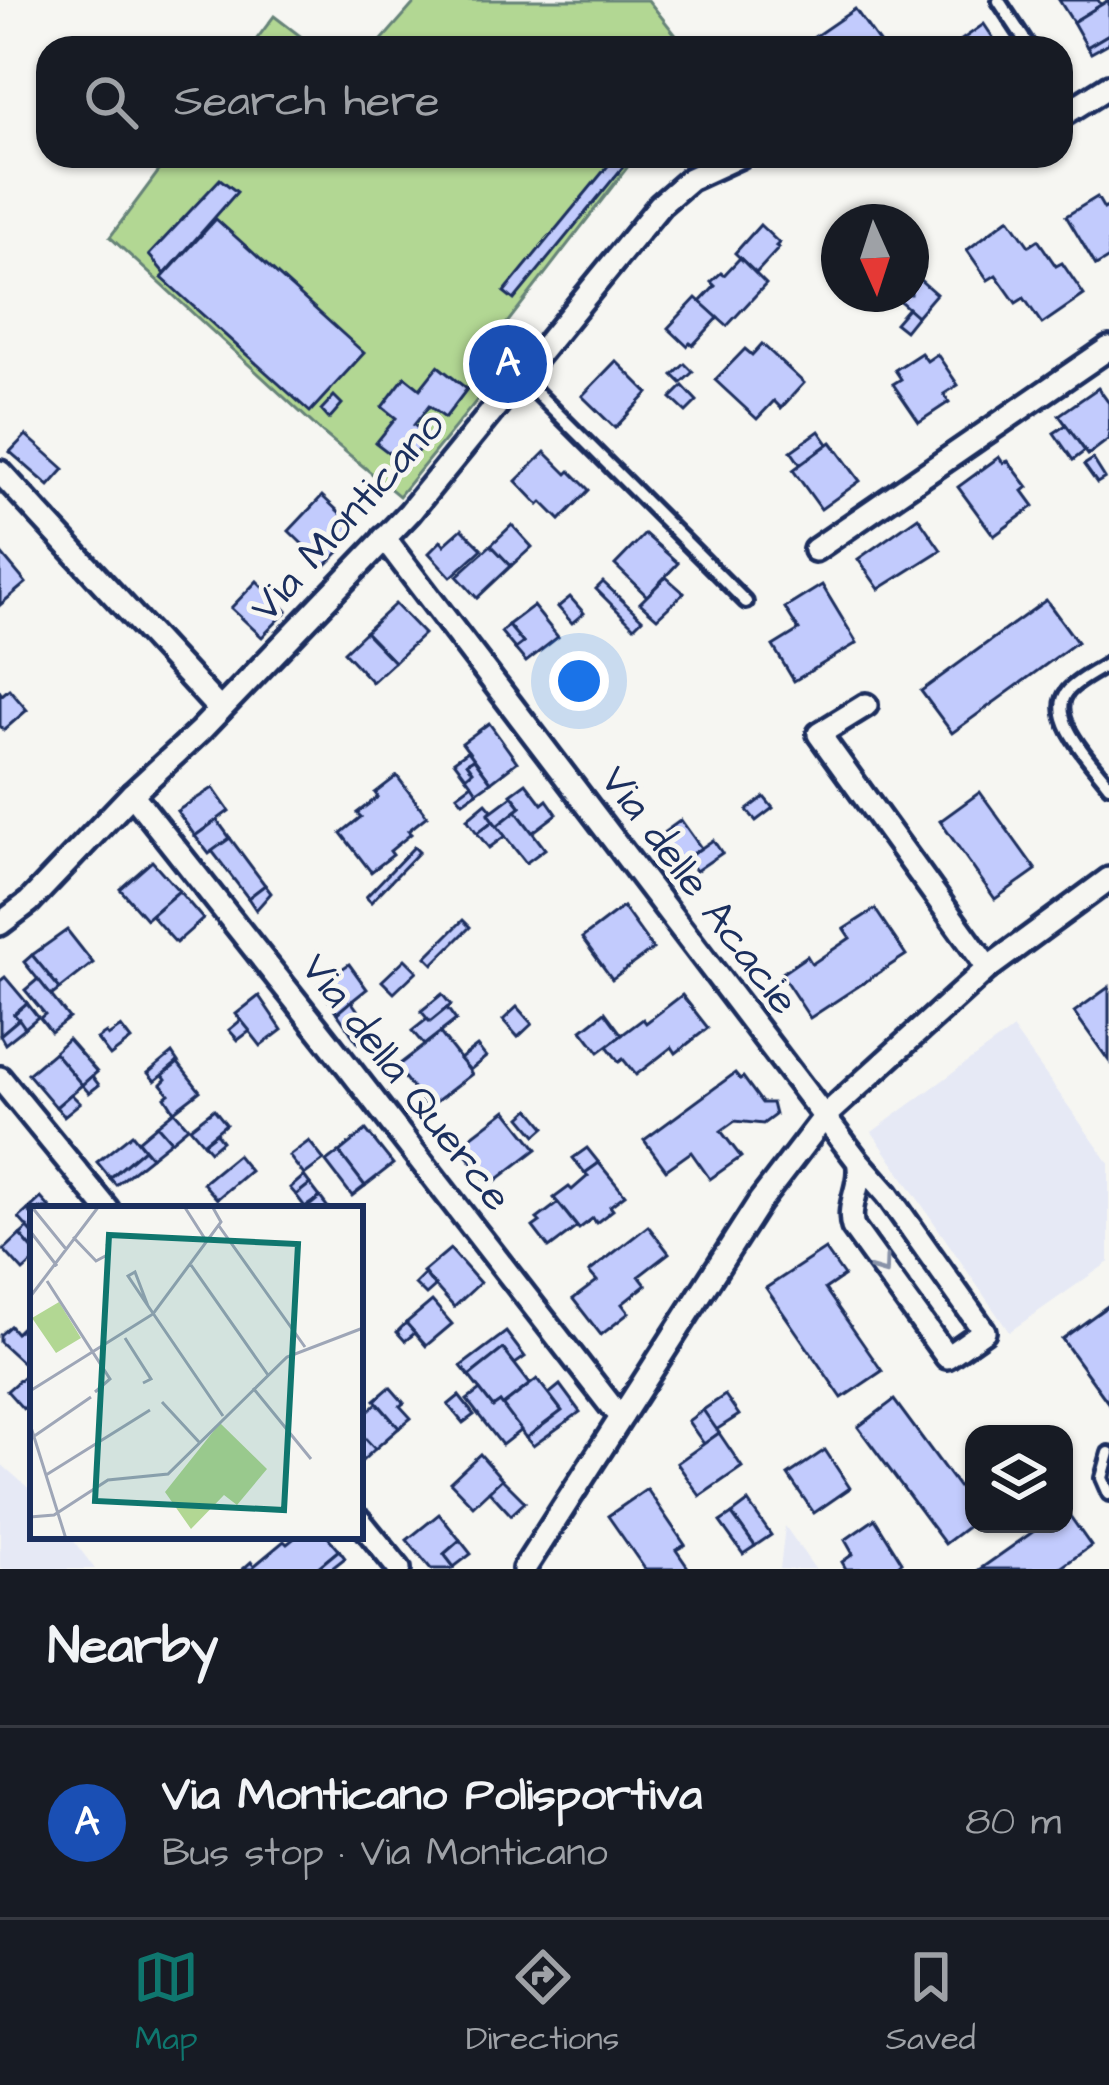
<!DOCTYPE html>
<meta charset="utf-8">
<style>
:root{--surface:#171b24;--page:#20242c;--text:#f1f3f6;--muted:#9ea1a6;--line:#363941;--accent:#0f766e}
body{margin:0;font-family:"Architects Daughter",sans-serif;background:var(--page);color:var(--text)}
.controls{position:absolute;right:36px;bottom:36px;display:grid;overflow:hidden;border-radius:24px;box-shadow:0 3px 9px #0004}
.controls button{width:108px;height:108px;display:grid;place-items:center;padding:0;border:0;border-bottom:3px solid var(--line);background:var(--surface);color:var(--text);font:60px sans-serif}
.compass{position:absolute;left:821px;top:204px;width:108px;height:108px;border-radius:50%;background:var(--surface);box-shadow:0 3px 9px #0004;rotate:177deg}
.you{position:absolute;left:579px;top:681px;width:42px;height:42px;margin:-30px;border:9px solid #fff;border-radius:50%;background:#1a73e8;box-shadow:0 0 0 18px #1a73e833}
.badge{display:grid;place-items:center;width:78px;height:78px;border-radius:50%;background:var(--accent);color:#fff;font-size:39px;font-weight:700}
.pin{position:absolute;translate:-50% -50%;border:6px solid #fff;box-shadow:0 3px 12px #0006}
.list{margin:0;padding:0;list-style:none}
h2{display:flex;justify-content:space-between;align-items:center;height:156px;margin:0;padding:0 48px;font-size:51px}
h2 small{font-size:39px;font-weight:400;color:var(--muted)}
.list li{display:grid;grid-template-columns:78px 1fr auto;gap:36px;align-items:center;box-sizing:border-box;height:192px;padding:0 48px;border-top:3px solid var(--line)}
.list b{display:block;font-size:45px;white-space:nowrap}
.list p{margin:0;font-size:39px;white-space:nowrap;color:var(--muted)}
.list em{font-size:39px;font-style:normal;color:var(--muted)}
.icon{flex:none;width:66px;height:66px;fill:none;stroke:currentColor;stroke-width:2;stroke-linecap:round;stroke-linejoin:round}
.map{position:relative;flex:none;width:1109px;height:1569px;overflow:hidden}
.search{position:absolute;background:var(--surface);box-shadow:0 3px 9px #0004;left:36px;right:36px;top:36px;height:132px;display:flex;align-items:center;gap:30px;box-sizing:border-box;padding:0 42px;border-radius:36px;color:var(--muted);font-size:45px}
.sheet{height:348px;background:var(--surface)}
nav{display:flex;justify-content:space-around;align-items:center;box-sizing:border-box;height:168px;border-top:3px solid var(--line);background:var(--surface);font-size:33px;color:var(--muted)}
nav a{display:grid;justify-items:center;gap:6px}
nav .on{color:var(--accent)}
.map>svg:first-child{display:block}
.built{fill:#e6e9f5}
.green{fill:#b2d793;stroke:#668378;stroke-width:3}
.building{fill:#c2cbfd;stroke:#1b2f5e;stroke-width:3}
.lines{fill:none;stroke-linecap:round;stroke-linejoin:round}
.service-casing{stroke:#1b2f5e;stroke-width:20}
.minor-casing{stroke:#1b2f5e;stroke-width:30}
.service{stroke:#f6f6f2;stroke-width:10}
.minor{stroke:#f6f6f2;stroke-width:21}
.oneway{stroke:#8892a8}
.labels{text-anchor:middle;stroke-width:10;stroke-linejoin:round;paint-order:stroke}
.street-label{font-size:42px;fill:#1b2f5e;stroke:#f6f6f2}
.inset-road{fill:none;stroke:#9ea6b7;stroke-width:3}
.view{fill:#0f766e;fill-opacity:0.15;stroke:#0f766e;stroke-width:6}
.inset-edge{fill:none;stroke:#1b2f5e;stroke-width:6}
</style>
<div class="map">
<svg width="1109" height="1569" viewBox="0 0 1109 1569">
<rect width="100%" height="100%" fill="#f6f6f2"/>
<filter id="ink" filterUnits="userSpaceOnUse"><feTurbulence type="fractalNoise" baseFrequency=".00833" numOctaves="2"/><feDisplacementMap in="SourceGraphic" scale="24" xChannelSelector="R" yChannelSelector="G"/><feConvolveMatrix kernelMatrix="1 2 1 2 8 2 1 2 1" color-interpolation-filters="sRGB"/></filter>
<g filter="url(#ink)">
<g class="built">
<path d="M1013,1029L1109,1163V1262L1009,1332L872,1132Z"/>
<path d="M0,1463L33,1492V1536H70L95,1569H0Z"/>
<path d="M785,1526L815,1569H780Z"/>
</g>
<g class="green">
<path d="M417,0H648L686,48H375Z"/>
<path d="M274,16L316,48H250Z"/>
<path d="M170,156H636L507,323L526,340L399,496L323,433L110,237Z"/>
</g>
<g class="building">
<path d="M1059,0H1098L1101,5L1073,22Z"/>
<path d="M1109,0V34L1087,47L1073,22Z"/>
<path d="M855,9L883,48H810L807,42Z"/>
<path d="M984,24L1000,48H950Z"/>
<path d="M1109,34V43L1091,53L1087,47Z"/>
<path d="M616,156L627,162L514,300L504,292Z"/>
<path d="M220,179L237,192L165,274L149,255Z"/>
<path d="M1097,197L1104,209L1109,206V258L1096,266L1066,216Z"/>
<path d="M873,207L892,222H862Z"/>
<path d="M1009,218L1029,246L1038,240L1056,266L1062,263L1084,295L1042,324L1024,298L1016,303L996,275L988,280L967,250Z"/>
<path d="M216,219L364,353L310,412L162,278Z"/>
<path d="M760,225L779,243L776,246L779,248L756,273L735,253Z"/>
<path d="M740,258L766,284L727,326L700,302L715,286L711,282L721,273L724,275Z"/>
<path d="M919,279L936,294L917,316L900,301L906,294H911V288Z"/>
<path d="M696,298L718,318L693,345L690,343L687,346L668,328Z"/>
<path d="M908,308L917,316L905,331L895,323Z"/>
<path d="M762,344L804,383L781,408L774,401L757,419L715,380L745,349L752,355Z"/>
<path d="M921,353L927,361L937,354L958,385L944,394L949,402L919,422L893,384L901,379L895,370Z"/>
<path d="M616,361L648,393L615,428L582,396Z"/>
<path d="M685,364L693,372L681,383L673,375Z"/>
<path d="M438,366L467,389L445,418L429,406L414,425L429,437L406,466L376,443L396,418L382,407L405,377L420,389Z"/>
<path d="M683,386L697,401L686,412L671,398Z"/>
<path d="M1098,388L1109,403V439L1088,455L1059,415Z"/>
<path d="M334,396L342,404L329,419L321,410Z"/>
<path d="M1066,425L1085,451L1073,460L1054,433Z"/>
<path d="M819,431L828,444L800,464L791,451Z"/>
<path d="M26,435L64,469L49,486L10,452Z"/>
<path d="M831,442L860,481L821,509L793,470Z"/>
<path d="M545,452L567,474L570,471L589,490L560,520L542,502L539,505L516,481Z"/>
<path d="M999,457L1003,463L1008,461L1028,487L1023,491L1034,506L994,536L958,487Z"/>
<path d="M1093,459L1105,478L1097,483L1084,465Z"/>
<path d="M322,496L356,528L337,548L340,551L325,566L289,531Z"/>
<path d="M918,517L941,550L879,589L858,559Z"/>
<path d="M512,525L532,547L511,566L491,545Z"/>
<path d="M462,529L482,549L451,577L429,553L441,541L444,545Z"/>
<path d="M645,534L678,563L647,596L615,565Z"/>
<path d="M491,545L511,566L477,598L457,576Z"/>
<path d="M0,552L26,583L0,605Z"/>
<path d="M666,577L684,593L657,618L640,603Z"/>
<path d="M257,581L287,611L262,637L231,608Z"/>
<path d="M603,582L642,619L634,627L596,589Z"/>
<path d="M822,585L857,643L794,681L773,646L799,630L785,608Z"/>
<path d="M570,597L584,613L572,623L558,607Z"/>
<path d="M1046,600L1077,642L952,733L921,691Z"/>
<path d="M395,604L424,634L394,662L365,632Z"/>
<path d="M533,606L558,637L526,662L515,649L523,643L508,625Z"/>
<path d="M508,625L523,643L515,649L501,632Z"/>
<path d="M365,632L394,662L372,682L344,652Z"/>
<path d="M9,689L27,710L4,730L0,726V692L2,695Z"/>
<path d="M489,723L517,762L491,782L462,743Z"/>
<path d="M468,751L474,759L467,763L473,771L466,777L454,761Z"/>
<path d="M474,759L491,782L477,792L466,777L473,771L467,763Z"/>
<path d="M397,776L427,816L408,831L411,834L390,851L393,855L371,872L341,833L361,817L357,813L378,797L375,793Z"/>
<path d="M526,783L542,804L547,800L557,814L532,833L516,811L521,807L511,794Z"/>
<path d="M472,784L477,792L463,802L457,795Z"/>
<path d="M213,788L229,811L195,836L177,811Z"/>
<path d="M980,792L1036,870L995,899L940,821Z"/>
<path d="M512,796L521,807L497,826L488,814Z"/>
<path d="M764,797L773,808L756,821L747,810Z"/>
<path d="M486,803L492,810L488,814L493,821L477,833L467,819Z"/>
<path d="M516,811L545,849L526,863L497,826Z"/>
<path d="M217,820L230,838L209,854L195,836Z"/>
<path d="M681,820L701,848L668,872L648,844Z"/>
<path d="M493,821L505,836L489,848L477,833Z"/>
<path d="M230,838L265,885L248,898L212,851Z"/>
<path d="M713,840L722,853L696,871L687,858Z"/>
<path d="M414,847L419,852L371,902L366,897Z"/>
<path d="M152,861L179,891L146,919L120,889Z"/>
<path d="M265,885L271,893L256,910L248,898Z"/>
<path d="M179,891L203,919L176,943L151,915Z"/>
<path d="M623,907L653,949L612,979L582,938Z"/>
<path d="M875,909L906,955L810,1018L781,974L807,956L812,964L850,938L844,929Z"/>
<path d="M463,920L470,927L433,964L426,957Z"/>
<path d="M67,930L93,963L60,989L32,955Z"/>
<path d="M32,955L60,989L51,996L24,962Z"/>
<path d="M405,959L417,971L394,993L382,981Z"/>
<path d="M349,964L367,989L337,1013L318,985Z"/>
<path d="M5,977L27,1003L14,1014L19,1019L0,1035V981Z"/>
<path d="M38,979L69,1018L51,1032L40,1018L45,1014L25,990Z"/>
<path d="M1109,987V1061L1074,1012Z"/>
<path d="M442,994L451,1005L430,1022L421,1011Z"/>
<path d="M682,995L708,1028L676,1053L672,1047L636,1075L623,1059L619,1062L607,1046L643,1019L646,1023Z"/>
<path d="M259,996L282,1030L261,1046L236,1014Z"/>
<path d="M351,1001L366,1022L351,1033L337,1013Z"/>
<path d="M27,1003L38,1017L25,1028L14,1014Z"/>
<path d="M517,1007L532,1024L518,1037L503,1020Z"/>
<path d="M447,1008L456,1020L424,1045L412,1031L427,1019L430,1022Z"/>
<path d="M605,1012L622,1035L599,1052L582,1030Z"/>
<path d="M19,1019L25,1028L5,1044L0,1035Z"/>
<path d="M241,1020L250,1031L238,1040L229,1030Z"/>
<path d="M366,1022L373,1032L358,1043L351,1033Z"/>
<path d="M121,1027L131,1040L110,1056L97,1039L106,1033L108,1036Z"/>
<path d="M440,1033L472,1074L428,1108L396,1067Z"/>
<path d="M68,1039L97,1072L82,1085L54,1052Z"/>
<path d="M477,1046L486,1057L470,1070L460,1059Z"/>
<path d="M54,1052L82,1085L56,1107L28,1074Z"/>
<path d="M172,1053L178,1062L155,1081L148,1073Z"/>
<path d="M178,1063L200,1091L174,1111L165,1097L169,1094L161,1084L166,1079L163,1075Z"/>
<path d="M735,1073L740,1079L743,1077L762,1103H772L775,1115L763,1124L735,1121L721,1131L741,1157L710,1179L691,1152L666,1170L644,1140Z"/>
<path d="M92,1076L99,1085L89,1093L82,1085Z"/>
<path d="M71,1094L80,1103L64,1116L56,1107Z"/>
<path d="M214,1109L226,1124L203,1143L190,1128Z"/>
<path d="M530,1109L545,1127L536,1135L521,1117Z"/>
<path d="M506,1110L537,1149L490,1185L459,1146Z"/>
<path d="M174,1111L188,1127L171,1141L157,1125Z"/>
<path d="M157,1125L171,1141L151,1157L138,1141Z"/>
<path d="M366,1130L393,1164L365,1186L339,1152Z"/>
<path d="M216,1133L222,1141L210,1151L203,1143Z"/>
<path d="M132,1134L144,1149L110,1178L97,1162Z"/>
<path d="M309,1141L324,1160L304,1175L289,1156Z"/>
<path d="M587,1148L599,1163L585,1173L573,1158Z"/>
<path d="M144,1149L151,1157L116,1185L110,1178Z"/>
<path d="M339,1152L365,1186L352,1196L326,1162Z"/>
<path d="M237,1155L250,1171L217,1199L203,1183Z"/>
<path d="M599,1163L625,1195L610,1206L613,1210L596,1223L593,1218L579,1229L554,1198L569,1187L572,1190L588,1176L585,1173Z"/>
<path d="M304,1176L310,1184L296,1195L290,1188Z"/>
<path d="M310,1184L320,1197L305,1207L296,1195Z"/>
<path d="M320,1197L329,1209H309L308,1207Z"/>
<path d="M41,1198L51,1209H33V1216L28,1210Z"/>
<path d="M558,1203L577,1227L549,1248L533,1227L540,1222L537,1219Z"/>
<path d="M28,1210L33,1216V1234L19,1218Z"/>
<path d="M648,1226L669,1253L639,1276L646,1285L622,1304L629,1313L601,1335L573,1299L597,1281L589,1272Z"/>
<path d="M28,1228L33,1234V1250L20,1235Z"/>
<path d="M20,1235L33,1250V1262L23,1271L4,1250Z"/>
<path d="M450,1249L480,1283L454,1307L423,1272Z"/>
<path d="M825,1249L844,1276L825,1289L882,1371L842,1398L766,1288Z"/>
<path d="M425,1274L435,1287L426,1295L415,1284Z"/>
<path d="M432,1301L452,1324L426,1346L406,1323Z"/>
<path d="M1109,1305V1404L1062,1339Z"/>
<path d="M33,1317V1359L31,1357L24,1364L0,1342V1335L10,1326L16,1333Z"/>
<path d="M406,1323L415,1333L405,1341L397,1332Z"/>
<path d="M506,1332L525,1357L515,1364L503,1349L469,1376L461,1366Z"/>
<path d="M503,1349L530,1384L502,1406L500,1402L493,1407L469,1376Z"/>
<path d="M33,1368V1400L23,1409L7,1391Z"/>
<path d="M537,1379L562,1411L526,1438L502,1406Z"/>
<path d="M560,1385L580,1412L533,1446L526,1438L562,1411L549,1394Z"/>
<path d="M390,1387L404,1403L400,1406L411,1418L399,1428L375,1400Z"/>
<path d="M480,1390L493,1407L500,1402L521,1430L502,1445L467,1400Z"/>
<path d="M725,1395L739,1415L716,1430L703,1410Z"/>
<path d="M459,1396L474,1415L463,1423L448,1405Z"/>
<path d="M894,1400L962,1492L974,1484V1522L945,1544L858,1427Z"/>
<path d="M377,1403L399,1428L375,1449L360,1433V1418Z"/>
<path d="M703,1410L719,1433L704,1444L688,1421Z"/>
<path d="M360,1433L375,1449L361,1462L360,1461Z"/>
<path d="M719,1433L742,1467L700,1496L677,1463Z"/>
<path d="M825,1450L850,1488L814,1513L788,1475Z"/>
<path d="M480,1454L502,1479L473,1506L450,1482Z"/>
<path d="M502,1479L525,1502L511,1515L489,1491Z"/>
<path d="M647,1489L685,1545L676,1550L689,1569H645L608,1516Z"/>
<path d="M748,1502L771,1535L755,1546L732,1514Z"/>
<path d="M1065,1509L1091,1546L1059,1569H980L1044,1524H1064Z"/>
<path d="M439,1514L460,1540L444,1554L454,1567L452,1569H431L407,1540Z"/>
<path d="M732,1514L755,1546L743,1554L720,1522Z"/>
<path d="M875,1519L902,1562L892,1569H846L842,1562L853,1554L845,1540Z"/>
<path d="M297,1536H327L339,1550L316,1569H243L251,1562L254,1566L284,1541L287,1544Z"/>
<path d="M460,1540L471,1554L454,1567L444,1554Z"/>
<path d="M339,1550L345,1558L331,1569H316Z"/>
</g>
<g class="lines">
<defs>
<g id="service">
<path d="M999,1L1030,48"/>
<path d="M521,377L746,602"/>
<path d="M1109,663C1097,671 1077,680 1068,691C1046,717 1093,763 1109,785"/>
<path d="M1109,1453L1102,1478L1109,1494"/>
</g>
<g id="minor">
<path d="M1061,116L1109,86"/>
<path d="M0,472L220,710"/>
<path d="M384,538L858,1161L887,1194L984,1331L947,1357L853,1227C846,1204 864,1183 858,1161"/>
<path d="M815,550L1109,348"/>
<path d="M866,705L819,734L988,968"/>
<path d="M132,794L348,1067L611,1406L622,1416"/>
<path d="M0,924L29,902L132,794L200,731L410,512L660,205L690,179L740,156"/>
<path d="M0,1078L107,1209"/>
<path d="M360,1521L399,1569"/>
<path d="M524,1569L760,1201L826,1115L988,968L1109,879"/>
</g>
</defs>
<use href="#service" class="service-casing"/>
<use href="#minor" class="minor-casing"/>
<use href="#service" class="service"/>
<use href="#minor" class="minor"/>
</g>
<defs><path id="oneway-chevron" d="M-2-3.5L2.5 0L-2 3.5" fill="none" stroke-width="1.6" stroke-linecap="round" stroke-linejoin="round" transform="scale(3)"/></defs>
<use class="oneway" href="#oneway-chevron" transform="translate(882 1267) rotate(54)"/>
</g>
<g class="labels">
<g class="street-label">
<text transform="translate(346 515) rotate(-48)" y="15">Via Monticano</text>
<text transform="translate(701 889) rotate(53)" y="15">Via delle Acacie</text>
<text transform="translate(408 1081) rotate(52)" y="15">Via della Querce</text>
</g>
</g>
<g transform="translate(30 1206)">
<rect width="333" height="333" fill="#f6f6f2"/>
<path d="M29,96L51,132L26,147L2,112ZM190,217L237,263L207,299L194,289L161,323L135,286Z" fill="#b2d793"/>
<path class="inset-road" d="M1,0L36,43M154,0L177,36M189,20L275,141M0,25L27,60M43,31L66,55L79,48L77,38M161,59L238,169M17,75L80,173L65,186M0,91L69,0M118,100L105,66L98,70L114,94L193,210M95,132L121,173L113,177M223,182L281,253M0,185L123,108L191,16L182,0M132,196L169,236M0,218L36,333M0,233L61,191M16,269L120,204M0,311L24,309L78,274L138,268L257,151L333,122"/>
<path class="view" d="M79,29L268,38L254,304L65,295Z"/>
<rect width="333" height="333" class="inset-edge"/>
</g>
</svg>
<div class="controls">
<button><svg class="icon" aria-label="layers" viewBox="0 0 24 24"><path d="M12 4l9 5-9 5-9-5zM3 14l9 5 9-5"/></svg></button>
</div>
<svg class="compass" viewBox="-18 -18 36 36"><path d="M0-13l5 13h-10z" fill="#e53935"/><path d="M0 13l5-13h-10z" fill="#9ea1a6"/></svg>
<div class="you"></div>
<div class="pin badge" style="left:508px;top:364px;background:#1a4fb4">A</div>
<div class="search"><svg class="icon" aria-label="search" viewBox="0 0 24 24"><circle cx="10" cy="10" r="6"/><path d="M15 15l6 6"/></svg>Search here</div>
</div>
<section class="sheet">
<h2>Nearby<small></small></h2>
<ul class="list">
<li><span class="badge" style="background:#1a4fb4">A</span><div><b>Via Monticano Polisportiva</b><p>Bus stop · Via Monticano</p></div><em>80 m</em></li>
</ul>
</section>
<nav>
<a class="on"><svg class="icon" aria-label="map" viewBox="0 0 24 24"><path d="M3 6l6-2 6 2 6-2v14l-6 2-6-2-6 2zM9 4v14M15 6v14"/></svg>Map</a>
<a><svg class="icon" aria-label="directions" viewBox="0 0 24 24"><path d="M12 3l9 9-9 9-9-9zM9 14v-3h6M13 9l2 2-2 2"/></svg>Directions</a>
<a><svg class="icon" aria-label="saved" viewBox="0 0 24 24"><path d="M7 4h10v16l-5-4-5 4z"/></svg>Saved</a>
</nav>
